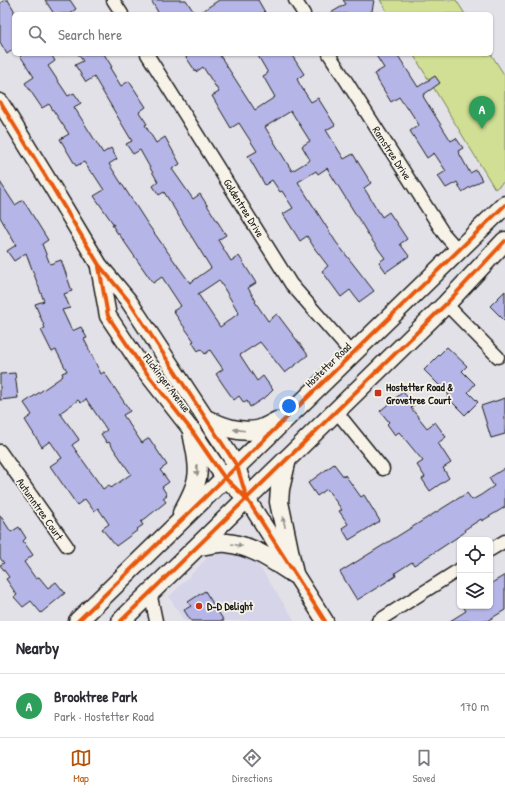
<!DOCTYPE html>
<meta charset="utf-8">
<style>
:root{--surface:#fff;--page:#f7f7f7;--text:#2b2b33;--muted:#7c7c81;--line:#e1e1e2;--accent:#b45309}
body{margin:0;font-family:"Patrick Hand",sans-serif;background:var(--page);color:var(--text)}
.controls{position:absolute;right:12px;bottom:12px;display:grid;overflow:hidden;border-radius:6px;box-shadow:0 1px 3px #0004}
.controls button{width:36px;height:36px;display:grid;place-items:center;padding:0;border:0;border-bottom:1px solid var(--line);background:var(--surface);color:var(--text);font:20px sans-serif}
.you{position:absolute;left:289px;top:406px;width:14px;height:14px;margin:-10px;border:3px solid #fff;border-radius:50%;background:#1a73e8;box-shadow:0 0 0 6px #1a73e833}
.badge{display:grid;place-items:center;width:26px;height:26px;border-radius:50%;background:var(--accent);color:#fff;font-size:13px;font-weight:700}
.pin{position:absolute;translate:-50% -33px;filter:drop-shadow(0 1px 2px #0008)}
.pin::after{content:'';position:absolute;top:21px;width:14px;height:12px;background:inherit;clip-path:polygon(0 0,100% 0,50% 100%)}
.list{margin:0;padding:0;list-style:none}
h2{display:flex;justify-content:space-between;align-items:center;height:52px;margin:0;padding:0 16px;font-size:17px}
h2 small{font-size:13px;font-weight:400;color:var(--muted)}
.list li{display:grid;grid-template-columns:26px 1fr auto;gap:12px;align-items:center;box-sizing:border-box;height:64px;padding:0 16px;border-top:1px solid var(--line)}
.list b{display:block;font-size:15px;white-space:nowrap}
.list p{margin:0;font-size:13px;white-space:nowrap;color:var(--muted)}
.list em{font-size:13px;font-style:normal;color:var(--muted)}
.icon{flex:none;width:22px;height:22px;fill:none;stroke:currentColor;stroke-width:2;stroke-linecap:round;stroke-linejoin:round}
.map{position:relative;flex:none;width:505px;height:621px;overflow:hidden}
.search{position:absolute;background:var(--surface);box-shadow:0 1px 3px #0004;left:12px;right:12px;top:12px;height:44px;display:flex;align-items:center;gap:10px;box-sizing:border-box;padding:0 14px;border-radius:6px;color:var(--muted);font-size:15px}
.sheet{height:116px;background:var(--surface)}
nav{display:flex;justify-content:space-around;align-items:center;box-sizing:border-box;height:56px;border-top:1px solid var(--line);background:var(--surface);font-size:11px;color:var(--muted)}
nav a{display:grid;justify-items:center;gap:2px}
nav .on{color:var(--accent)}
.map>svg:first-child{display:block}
.built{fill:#d5d4e8}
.green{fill:#d0df93;stroke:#767e58}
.building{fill:#b5b6e7;stroke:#1c1c1c;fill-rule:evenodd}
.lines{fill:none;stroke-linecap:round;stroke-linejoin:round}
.street-casing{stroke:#1c1c1c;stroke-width:15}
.secondary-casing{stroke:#1c1c1c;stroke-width:19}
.primary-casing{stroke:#1c1c1c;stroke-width:21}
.street{stroke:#f7f3e8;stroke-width:12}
.secondary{stroke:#f7f3e8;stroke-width:16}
.primary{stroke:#f7f3e8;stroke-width:18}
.cycleway-casing{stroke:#f7f3e8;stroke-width:6}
.cycleway{stroke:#e8590c;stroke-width:4}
.oneway{fill:#94928c}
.poi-dot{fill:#c8321e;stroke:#f7f3e8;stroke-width:1.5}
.labels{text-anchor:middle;stroke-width:3.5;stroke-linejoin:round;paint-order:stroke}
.street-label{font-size:11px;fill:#1c1c1c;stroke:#f7f3e8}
.poi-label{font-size:11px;font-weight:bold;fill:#1c1c1c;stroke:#f7f3e8;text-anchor:start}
</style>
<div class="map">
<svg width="505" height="621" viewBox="0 0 505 621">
<rect width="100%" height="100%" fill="#e3e1e8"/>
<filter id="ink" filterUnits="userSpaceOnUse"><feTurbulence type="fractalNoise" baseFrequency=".025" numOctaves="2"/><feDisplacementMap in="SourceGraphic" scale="8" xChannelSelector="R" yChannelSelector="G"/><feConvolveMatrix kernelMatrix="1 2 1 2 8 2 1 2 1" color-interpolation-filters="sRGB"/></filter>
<g filter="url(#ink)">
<path class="built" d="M213,552L252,555L295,621H184L169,597Z"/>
<g class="green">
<path d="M380,0H456L465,14H389Z"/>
<path d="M413,54H491L505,76V181L495,189Z"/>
</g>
<g class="building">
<path d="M5,0H8L14,10V49L7,54L0,42V3Z"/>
<path d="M45,0H70L76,9L69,14H54Z"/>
<path d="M151,0H186L195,14H159Z"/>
<path d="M219,0H258L266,14H198Z"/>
<path d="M343,0H374L372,11L366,14H329L346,4Z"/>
<path d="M19,54H51L55,61L48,66L68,96L74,93L81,103L74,107L103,153L111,148L117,159L109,164L147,223L190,283L211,268L164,192L159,195L153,186L158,182L140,150L133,154L126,144L132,141L94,77L86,82L75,65L83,61L78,54H104L112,67L110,68L121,86L129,81L146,107L139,112L147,124L145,125L156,143L165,137L180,164L172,169L193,199L200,194L226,235L218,240L231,261L239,256L256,283L248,288L256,301L255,302L268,321L277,314L308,355L285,373L260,342L240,355L257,381L263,376L273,390L267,396L250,407L247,401L244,403L239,396L234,400L224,386L216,374L223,369L210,350L205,354L201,349L198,351L192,342L194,341L173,311L181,306L162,277L153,283L119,234H118L112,225H114L94,196L104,190L93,173L92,174L84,162L76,166L60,139L69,134L49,104L42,108L25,83L34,77ZM219,280L239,313L220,327L198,294Z"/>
<path d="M184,54H219L255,110L275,97L263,76L268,73L257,54H291L304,74L297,79L300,85L311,102L318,98L335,125L326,130L344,159L353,154L371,183L364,188L382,217L389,212L407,239L400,244L409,256L386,272L379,262L385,258L371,239L327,168L318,174L316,171L298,182L336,242L374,291L359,302L350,290L341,297L322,271L328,266L315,249L307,236L300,241L283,214L293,208L282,191L280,192L272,180L265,185L248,156L257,151L239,123L231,128L212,96L219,92L203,67L196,72ZM291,111L310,141L302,146L310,160L292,171L265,127Z"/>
<path d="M375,54H397L418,87L435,76L440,83L423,95L424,98L451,141L456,138L463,148L458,151L470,173L476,170L482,180L462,192L457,182L446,188L438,176L446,171L434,153L427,158L410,131L419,125L408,108L407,109L399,97L391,102L374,74L384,68Z"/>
<path d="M0,182L15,205L23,200L48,240L42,244L50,264L61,260L72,291L64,294L70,308L62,310L72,331L81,327L87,338L84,339L101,374L104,372L130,411L123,415L142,443L149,438L167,465L160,470L169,482L162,487L167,495L163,498L166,502L141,522L143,525L137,529L138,530L116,546L102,529L109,524L98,508L94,511L85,499L77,505L50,466L62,458L50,441L42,447L25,420L32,415L24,403L63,376L62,373L67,371L56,350L52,352L41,330L45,328L35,304L44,301L26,253L14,261L7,251L16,245L0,217ZM86,399L107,430L101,434L107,443L109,442L131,474L111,488L109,485L103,489L72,445L79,440L78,438L60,413L78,400L81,403Z"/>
<path d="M505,291V321L490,306Z"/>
<path d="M447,347L467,366L462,371L475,384L468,392L478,402L465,415L447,397L449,395L424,370Z"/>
<path d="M15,373L18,398L0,400V374Z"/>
<path d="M403,392L414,405L411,408L427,428L435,422L446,437L438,443L451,463L443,468L449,478L430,491L422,479L425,477L417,465L423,461L399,432L395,435L387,424L389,422L380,411Z"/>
<path d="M505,398V434L491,438L481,406Z"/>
<path d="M334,464L344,477L345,475L361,497L364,495L380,521L349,540L342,528L348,524L339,511L342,510L327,489L317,496L308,483Z"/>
<path d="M505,468V507L482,521L481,519L464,530L465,532L438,550L414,565L412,562L395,573L396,576L357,600L340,572L467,493L472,500L481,495L494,486L489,478Z"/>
<path d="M0,515L11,532L19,527L26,538L23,541L33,555L24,562L36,579L39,577L48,588L56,582L65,593L41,613L31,601L23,607L14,597L17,595L6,579L9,577L0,565L4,563L0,558Z"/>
<path d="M505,575V610L487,621H450L466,611L463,606H490V584Z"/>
<path d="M205,591L224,621H191L184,610L191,606L188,602Z"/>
</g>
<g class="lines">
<defs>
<g id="street">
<path d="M113,0L122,14"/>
<path d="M295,0L304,14"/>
<path d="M147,54L291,284L352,354"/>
<path d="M329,54L444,234L458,250"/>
<path d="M446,304L498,357"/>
<path d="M336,411L383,469"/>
<path d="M0,451L67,546"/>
<path d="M490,550L505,541"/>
<path d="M150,592L156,621"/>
<path d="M378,621L460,569"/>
</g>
<g id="secondary">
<path d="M0,102L51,185L99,265L128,300L237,466L247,499"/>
<path d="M99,267L108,316L142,367L192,431L214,463L224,477L247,499L325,621"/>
</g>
<g id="primary">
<path d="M208,420C223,427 239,433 257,430C263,429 271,424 277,421"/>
<path d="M287,459L280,489L279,502L294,574"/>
<path d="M182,513C188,502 195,490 197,478C200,463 194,446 192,431"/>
<path d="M199,546C208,545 218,542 227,543C253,546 272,560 294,574"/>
<path d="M78,621L505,205"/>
<path d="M121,621L446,304L505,241"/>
</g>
</defs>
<use href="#street" class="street-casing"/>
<use href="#secondary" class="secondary-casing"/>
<use href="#primary" class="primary-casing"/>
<use href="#street" class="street"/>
<use href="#secondary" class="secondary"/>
<use href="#primary" class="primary"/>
<defs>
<g id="cycleway">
<path d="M0,102L51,185L99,265L128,300L237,466L247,499"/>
<path d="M99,267L108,316L142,367L192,431L214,463L224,477L247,499L325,621"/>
<path d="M78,621L505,205"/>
<path d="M121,621L446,304L505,241"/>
</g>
</defs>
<use href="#cycleway" class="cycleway-casing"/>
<use href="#cycleway" class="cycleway"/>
</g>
<defs><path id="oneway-solid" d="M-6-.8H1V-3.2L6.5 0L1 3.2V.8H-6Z"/></defs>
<g class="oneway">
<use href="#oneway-solid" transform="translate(239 430) rotate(-173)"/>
<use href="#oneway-solid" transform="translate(197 470) rotate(87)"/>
<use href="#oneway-solid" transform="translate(284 522) rotate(-102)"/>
<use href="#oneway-solid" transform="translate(237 545) rotate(10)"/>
</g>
</g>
<g class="poi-dot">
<rect x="374" y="389" width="8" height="8" rx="2"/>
<circle cx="199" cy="606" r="4"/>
</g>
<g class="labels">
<g class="street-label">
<text transform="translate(392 153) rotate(57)" y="4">Ramstree Drive</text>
<text transform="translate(244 208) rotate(58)" y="4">Goldentree Drive</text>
<text transform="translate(328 365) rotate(-44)" y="4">Hostetter Road</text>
<text transform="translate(167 383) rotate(53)" y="4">Flickinger Avenue</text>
<text transform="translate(40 509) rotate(55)" y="4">Autumntree Court</text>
</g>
<g class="poi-label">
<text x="386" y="391">Hostetter Road &amp;<tspan x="386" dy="13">Grovetree Court</tspan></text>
<text x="207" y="610">D-D Delight</text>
</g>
</g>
</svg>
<div class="controls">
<button><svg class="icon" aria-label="locate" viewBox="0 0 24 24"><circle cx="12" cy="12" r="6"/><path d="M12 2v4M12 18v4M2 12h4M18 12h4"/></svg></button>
<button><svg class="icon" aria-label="layers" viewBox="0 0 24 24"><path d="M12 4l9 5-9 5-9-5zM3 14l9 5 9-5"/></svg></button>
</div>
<div class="you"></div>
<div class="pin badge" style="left:482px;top:129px;background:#2e9e5b">A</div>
<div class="search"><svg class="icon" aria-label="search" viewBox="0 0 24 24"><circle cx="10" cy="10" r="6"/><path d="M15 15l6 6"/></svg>Search here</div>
</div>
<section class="sheet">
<h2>Nearby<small></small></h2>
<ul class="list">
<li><span class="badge" style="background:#2e9e5b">A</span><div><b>Brooktree Park</b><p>Park · Hostetter Road</p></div><em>170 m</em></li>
</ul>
</section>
<nav>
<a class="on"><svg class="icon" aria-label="map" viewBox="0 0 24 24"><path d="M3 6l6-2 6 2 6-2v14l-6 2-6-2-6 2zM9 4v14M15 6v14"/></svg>Map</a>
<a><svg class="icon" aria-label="directions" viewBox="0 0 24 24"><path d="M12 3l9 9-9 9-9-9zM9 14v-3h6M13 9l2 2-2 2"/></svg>Directions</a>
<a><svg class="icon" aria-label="saved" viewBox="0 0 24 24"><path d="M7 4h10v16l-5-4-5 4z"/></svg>Saved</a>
</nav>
